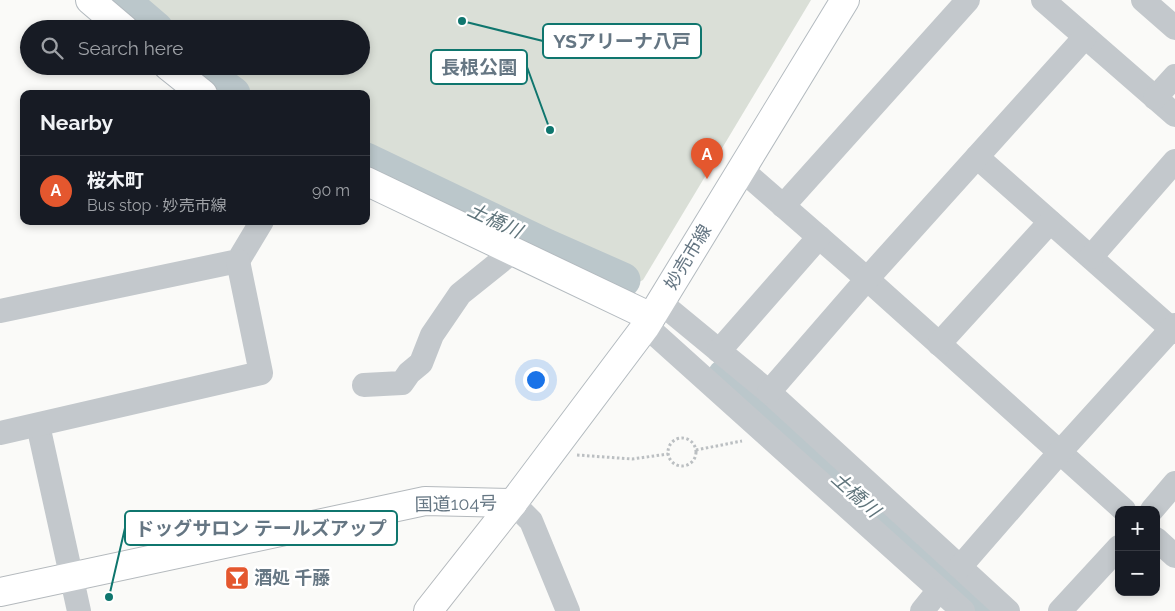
<!DOCTYPE html>
<meta charset="utf-8">
<style>
:root{--surface:#171b24;--page:#242831;--text:#f1f3f6;--muted:#9ea1a6;--line:#363941;--accent:#e4572e}
body{margin:0;font-family:Raleway,"Noto Sans JP",sans-serif;background:var(--page);color:var(--text)}
.controls{position:absolute;right:15px;bottom:15px;display:grid;overflow:hidden;border-radius:10px;box-shadow:0 2px 8px #0003}
.controls button{width:45px;height:45px;display:grid;place-items:center;padding:0;border:0;border-bottom:1px solid var(--line);background:var(--surface);color:var(--text);font:25px sans-serif}
.you{position:absolute;left:535px;top:379px;width:18px;height:18px;margin:-12px;border:4px solid #fff;border-radius:50%;background:#1a73e8;box-shadow:0 0 0 8px #1a73e833}
.badge{display:grid;place-items:center;width:32px;height:32px;border-radius:50%;background:var(--accent);color:#fff;font-size:16px;font-weight:700}
.pin{position:absolute;translate:-50% -41px;filter:drop-shadow(0 1px 2px #0008)}
.pin::after{content:'';position:absolute;top:26px;width:18px;height:15px;background:inherit;clip-path:polygon(0 0,100% 0,50% 100%)}
.list{margin:0;padding:0;list-style:none}
h2{display:flex;justify-content:space-between;align-items:center;height:65px;margin:0;padding:0 20px;font-size:21px}
h2 small{font-size:16px;font-weight:400;color:var(--muted)}
.list li{display:grid;grid-template-columns:32px 1fr auto;gap:15px;align-items:center;box-sizing:border-box;height:70px;padding:0 20px;border-top:1px solid var(--line)}
.list b{display:block;font-size:19px;white-space:nowrap}
.list p{margin:0;font-size:16px;white-space:nowrap;color:var(--muted)}
.list em{font-size:16px;font-style:normal;color:var(--muted)}
.icon{flex:none;width:28px;height:28px;fill:none;stroke:currentColor;stroke-width:2;stroke-linecap:round;stroke-linejoin:round}
.map{position:relative;flex:none;width:1175px;height:611px;overflow:hidden}
.search{position:absolute;background:var(--surface);box-shadow:0 2px 8px #0003;left:20px;top:20px;width:350px;height:55px;display:flex;align-items:center;gap:12px;box-sizing:border-box;padding:0 18px;border-radius:28px;color:var(--muted);font-size:19px}
.panel{position:absolute;background:var(--surface);box-shadow:0 2px 8px #0003;left:20px;top:90px;width:350px;height:135px;border-radius:10px}
.map>svg:first-child{display:block}
.green{fill:#dadfd7}
.lines{fill:none;stroke-linecap:round;stroke-linejoin:round}
.river{stroke:#bbc7cb;stroke-width:35}
.secondary-casing{stroke:#b3babf;stroke-width:30}
.highway-casing{stroke:#b4b9bd;stroke-width:30}
.path{stroke:#bbbfc2;stroke-width:3;stroke-dasharray:2.5 2.5;stroke-linecap:butt}
.street{stroke:#c3c8cc;stroke-width:24}
.secondary{stroke:#fff;stroke-width:28}
.highway{stroke:#fff;stroke-width:28}
.labels{text-anchor:middle;stroke-width:5;stroke-linejoin:round;paint-order:stroke}
.street-label{font-size:18px;fill:#657683;stroke:#fff}
.poi-label{font-size:18px;font-weight:bold;fill:#657683;stroke:#fff;text-anchor:start}
.water-label{font-size:19px;font-style:italic;fill:#60757c;stroke:#fff}
.leader{fill:none;stroke:#0f766e;stroke-width:2}
.callout-dot{fill:#0f766e;stroke:#fff;stroke-width:2}
.callout{fill:#fff;stroke:#0f766e;stroke-width:2}
.callout-label{font-size:19px;text-anchor:middle;font-weight:bold;fill:#657683}
</style>
<div class="map">
<svg width="1175" height="611" viewBox="0 0 1175 611">
<rect width="100%" height="100%" fill="#fafaf8"/>
<path class="green" d="M109,0H811L643,280L631,286L615,281L512,226L504,231L366,167V94H221L188,66H361V29H144Z"/>
<g class="lines">
<g class="river">
<path d="M122,0L156,29"/>
<path d="M199,66L222,86L233,94"/>
<path d="M366,160L546,246L623,280"/>
<path d="M725,376L986,611"/>
</g>
<defs>
<g id="secondary">
<path d="M90,0L124,29"/>
<path d="M168,66L203,94"/>
<path d="M366,181L651,317"/>
<path d="M513,503L646,326L845,0"/>
</g>
<g id="highway">
<path d="M0,592L425,501L513,503"/>
<path d="M428,611L513,503"/>
</g>
</defs>
<use href="#secondary" class="secondary-casing"/>
<use href="#highway" class="highway-casing"/>
<g class="path">
<circle cx="682" cy="452" r="14"/>
<path d="M696,450L742,441"/>
<path d="M577,455L632,459L668,454"/>
</g>
<g class="street">
<path d="M1043,0L1175,115"/>
<path d="M1143,0L1175,28"/>
<path d="M1155,98L1175,76"/>
<path d="M977,157L1175,332"/>
<path d="M741,169L867,279L1124,510"/>
<path d="M783,206L968,0"/>
<path d="M1091,257L1175,161"/>
<path d="M661,303L769,392L1008,611"/>
<path d="M0,311L238,261L262,221"/>
<path d="M646,326L963,611"/>
<path d="M939,344L1050,222"/>
<path d="M719,351L819,237"/>
<path d="M364,385L402,383L409,373L421,363L432,335L460,294L506,257L510,250"/>
<path d="M769,392L867,279L1085,37"/>
<path d="M38,425L79,611"/>
<path d="M0,433L261,373L238,261"/>
<path d="M513,503L531,521L568,611"/>
<path d="M1152,510L1175,483"/>
<path d="M1156,539L1175,556"/>
<path d="M960,567L1060,452L1175,325"/>
<path d="M922,611L939,590"/>
<path d="M1060,611L1119,547"/>
</g>
<use href="#secondary" class="secondary"/>
<use href="#highway" class="highway"/>
</g>
<defs>
<symbol id="bar-square" viewBox="-11 -11 22 22"><rect x="-9" y="-9" width="18" height="18" rx="4" fill="#e4572e" stroke="#fff"/><path d="M-6-5H6L.8 .8V4.5H3.5V6h-7V4.5H-.8V.8Z" fill="#fff"/></symbol>
</defs>
<g fill-rule="evenodd">
<use href="#bar-square" x="223" y="564" width="28" height="28"/>
</g>
<g class="labels">
<g class="street-label">
<text transform="translate(688 257) rotate(-59)" y="6">妙売市線</text>
<text transform="translate(456 504) rotate(-1)" y="6">国道104号</text>
</g>
<g class="poi-label">
<text x="254" y="584">酒処 千藤</text>
</g>
<g class="water-label">
<text transform="translate(495 220) rotate(25)" y="7">土橋川</text>
<text transform="translate(856 494) rotate(42)" y="7">土橋川</text>
</g>
</g>
<path class="leader" d="M462 21L543 41M550 130L527 67M109 597L125 528"/>
<g class="callout-dot">
<circle cx="462" cy="21" r="5"/>
<circle cx="550" cy="130" r="5"/>
<circle cx="109" cy="597" r="5"/>
</g>
<g class="callout">
<rect x="543" y="24" width="158" height="34" rx="5"/>
<rect x="431" y="50" width="96" height="34" rx="5"/>
<rect x="125" y="511" width="272" height="34" rx="5"/>
</g>
<g class="callout-label">
<text x="622" y="48">YSアリーナ八戸</text>
<text x="479" y="74">長根公園</text>
<text x="261" y="535">ドッグサロン テールズアップ</text>
</g>
</svg>
<div class="controls">
<button>+</button>
<button>−</button>
</div>
<div class="you"></div>
<div class="pin badge" style="left:707px;top:179px">A</div>
<div class="search"><svg class="icon" aria-label="search" viewBox="0 0 24 24"><circle cx="10" cy="10" r="6"/><path d="M15 15l6 6"/></svg>Search here</div>
<section class="panel">
<h2>Nearby<small></small></h2>
<ul class="list">
<li><span class="badge">A</span><div><b>桜木町</b><p>Bus stop · 妙売市線</p></div><em>90 m</em></li>
</ul>
</section>
</div>
